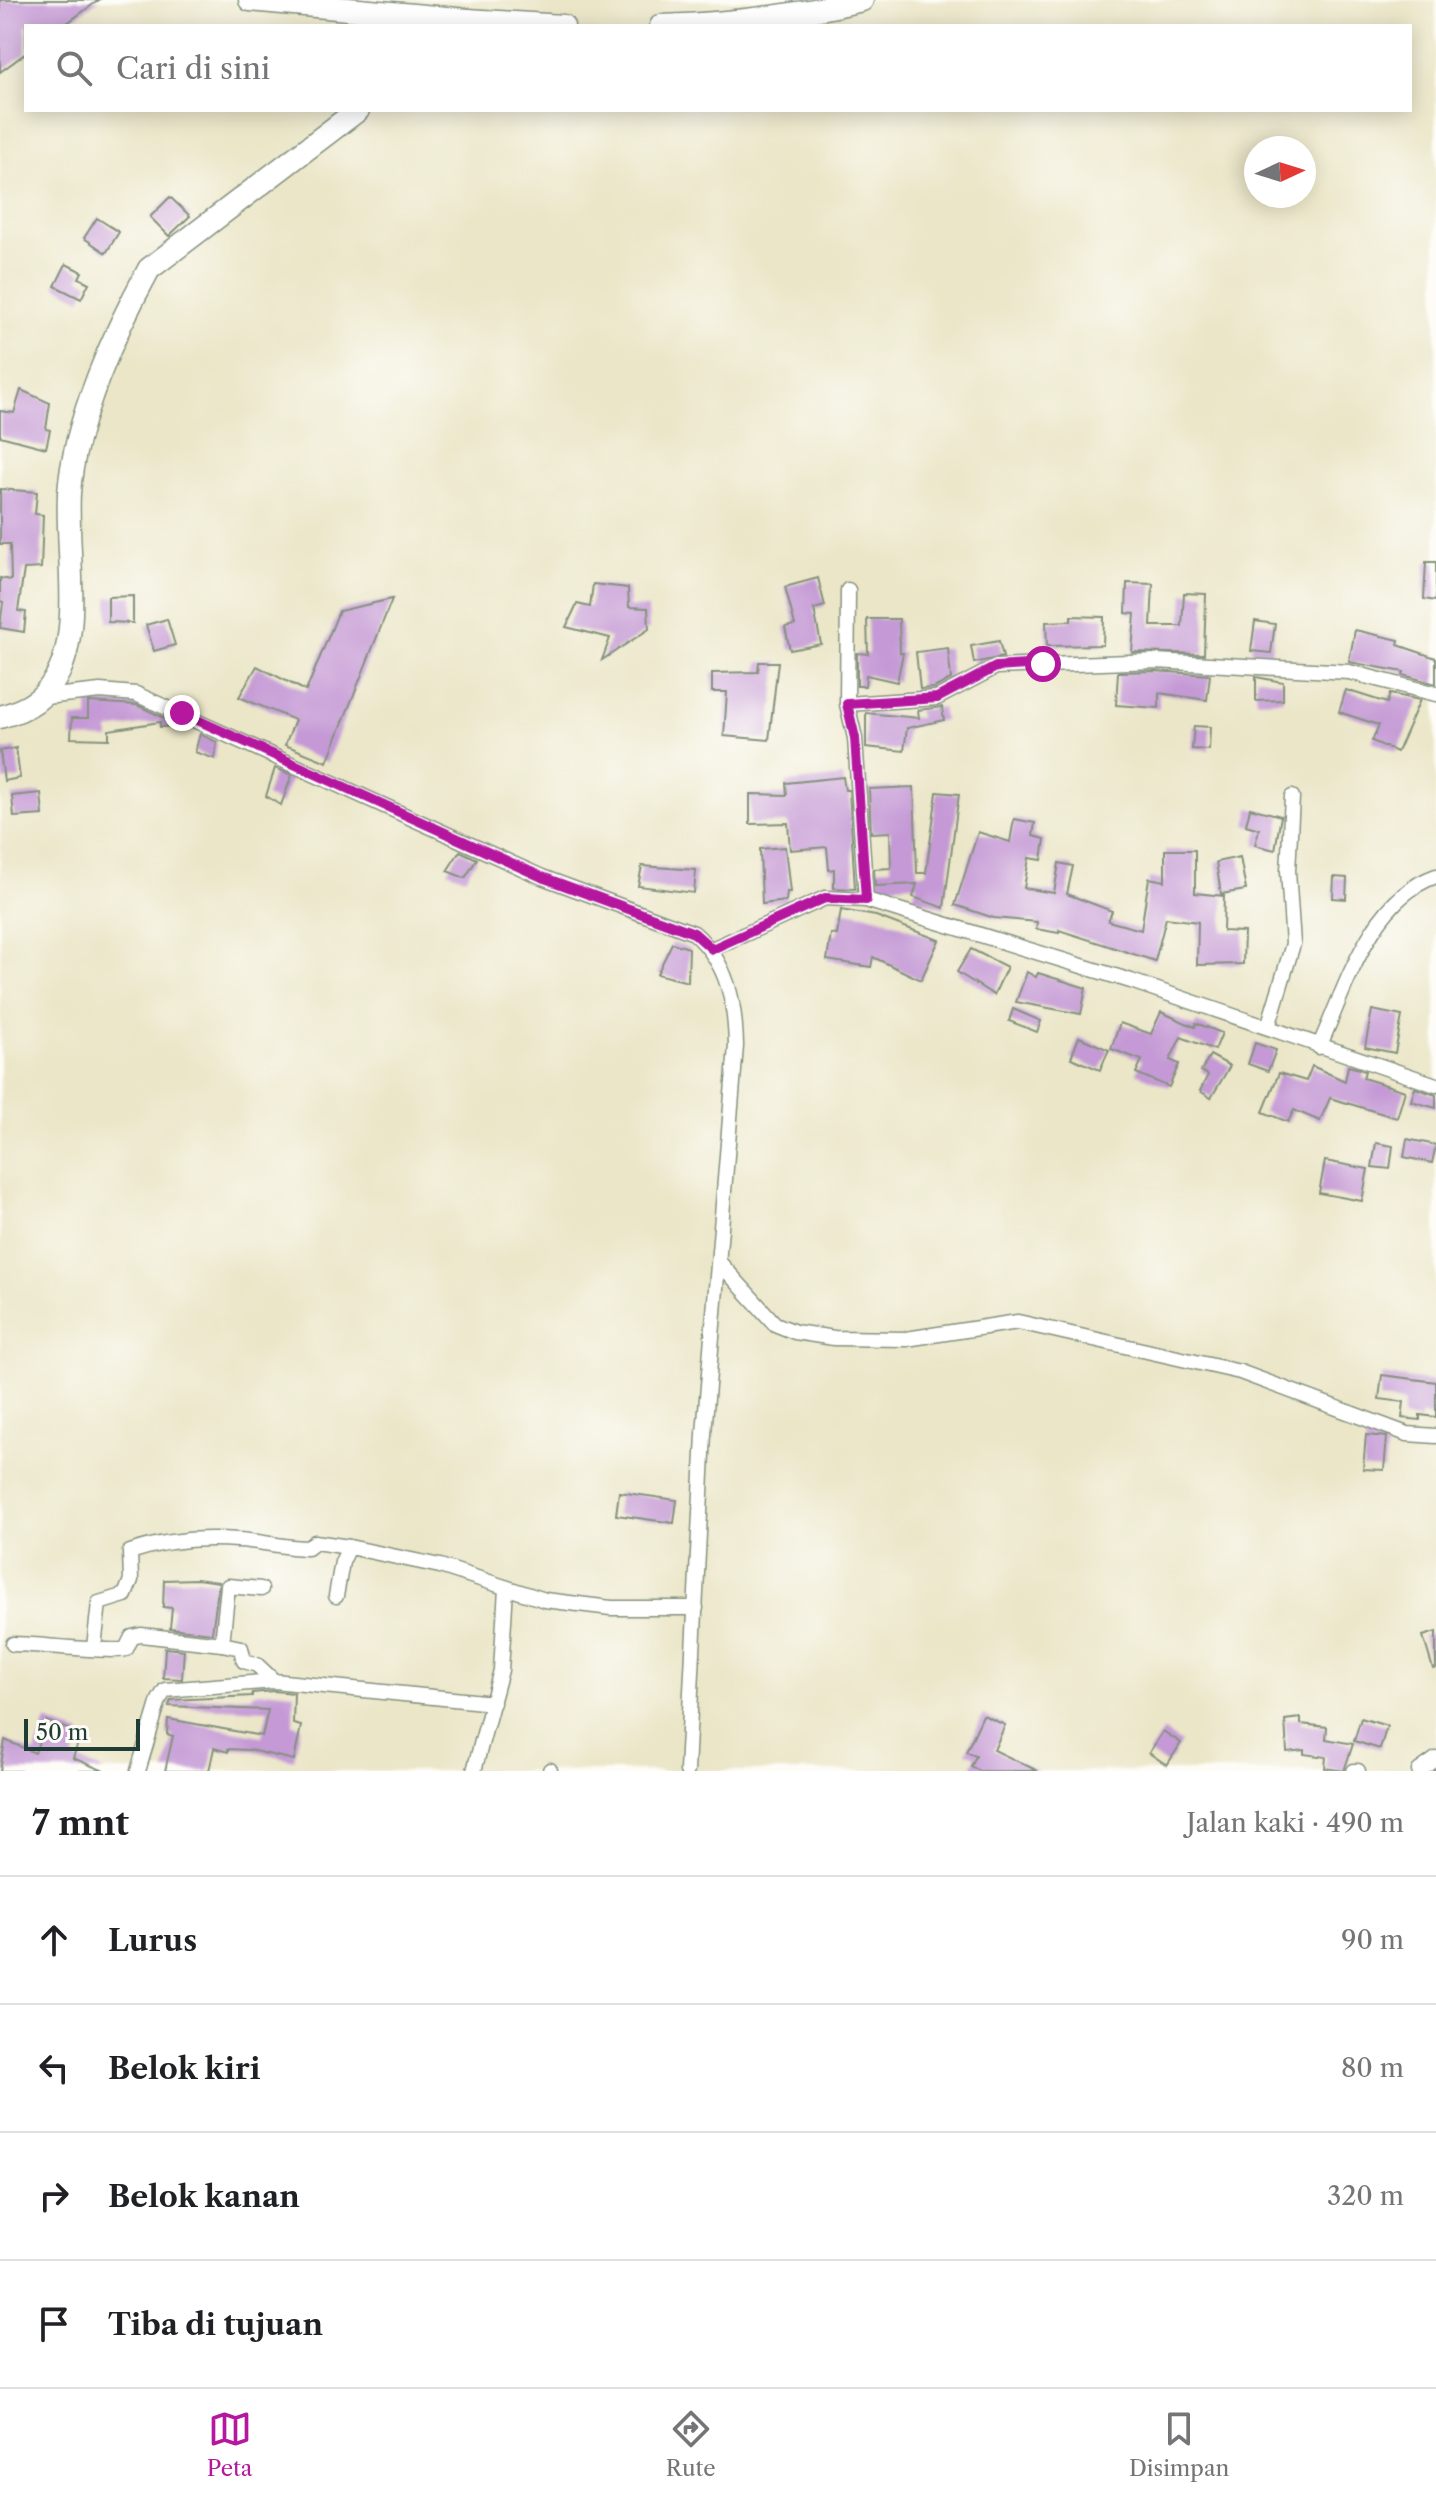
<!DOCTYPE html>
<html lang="id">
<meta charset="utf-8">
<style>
:root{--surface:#fff;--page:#f2f2f2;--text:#202124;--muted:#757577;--line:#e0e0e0;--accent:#b5179e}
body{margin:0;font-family:"Libre Caslon Text",serif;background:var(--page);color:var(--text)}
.compass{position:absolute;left:1244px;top:136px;width:72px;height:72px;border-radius:50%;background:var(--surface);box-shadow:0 4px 20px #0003;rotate:86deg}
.scale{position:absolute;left:24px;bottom:20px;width:116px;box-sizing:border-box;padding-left:8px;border:4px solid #1f3d34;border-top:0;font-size:22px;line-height:28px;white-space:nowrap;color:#1f3d34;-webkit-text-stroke:6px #fdfcf7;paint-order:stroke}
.stop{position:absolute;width:24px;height:24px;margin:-18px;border:6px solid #b5179e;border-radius:50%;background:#fff}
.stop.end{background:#b5179e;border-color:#fff;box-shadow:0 2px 8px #0008}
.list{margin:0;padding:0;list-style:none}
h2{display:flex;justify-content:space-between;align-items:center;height:104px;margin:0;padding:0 32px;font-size:34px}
h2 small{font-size:26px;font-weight:400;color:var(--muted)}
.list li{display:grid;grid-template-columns:52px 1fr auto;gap:24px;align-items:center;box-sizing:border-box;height:128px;padding:0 32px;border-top:2px solid var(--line)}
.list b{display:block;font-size:30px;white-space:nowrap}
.list em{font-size:26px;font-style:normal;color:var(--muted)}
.icon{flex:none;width:44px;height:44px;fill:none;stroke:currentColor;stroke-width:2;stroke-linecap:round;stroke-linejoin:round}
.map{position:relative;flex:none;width:1436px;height:1771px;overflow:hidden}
.search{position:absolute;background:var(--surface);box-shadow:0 4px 20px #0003;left:24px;right:24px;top:24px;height:88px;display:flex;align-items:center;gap:20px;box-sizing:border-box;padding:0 28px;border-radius:0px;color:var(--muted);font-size:30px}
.sheet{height:616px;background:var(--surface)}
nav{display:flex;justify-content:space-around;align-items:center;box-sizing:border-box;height:112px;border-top:2px solid var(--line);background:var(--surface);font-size:22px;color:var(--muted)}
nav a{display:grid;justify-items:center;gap:4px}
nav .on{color:var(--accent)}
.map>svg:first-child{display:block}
.building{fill:#c499d5}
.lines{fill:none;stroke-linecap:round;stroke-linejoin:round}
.street-casing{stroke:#85927e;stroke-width:17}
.secondary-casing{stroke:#85927e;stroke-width:25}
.street{stroke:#fff;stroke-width:14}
.secondary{stroke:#fff;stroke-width:22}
.route{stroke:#b5179e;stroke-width:10}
</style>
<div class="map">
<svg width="1436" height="1771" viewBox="0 0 1436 1771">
<rect width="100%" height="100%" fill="#fdfcf7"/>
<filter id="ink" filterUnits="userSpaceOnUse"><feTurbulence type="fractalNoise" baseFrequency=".0125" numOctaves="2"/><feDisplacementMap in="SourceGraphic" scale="16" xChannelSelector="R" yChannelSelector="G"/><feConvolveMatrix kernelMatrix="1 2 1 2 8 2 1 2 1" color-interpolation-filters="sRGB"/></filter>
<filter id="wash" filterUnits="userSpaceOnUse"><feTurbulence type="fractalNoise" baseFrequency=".006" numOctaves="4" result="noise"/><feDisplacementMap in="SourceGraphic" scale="32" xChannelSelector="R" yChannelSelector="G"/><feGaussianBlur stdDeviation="1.8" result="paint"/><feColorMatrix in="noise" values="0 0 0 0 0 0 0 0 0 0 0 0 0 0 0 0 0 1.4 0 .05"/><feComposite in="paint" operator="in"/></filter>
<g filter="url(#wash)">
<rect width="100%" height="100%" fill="#ebe6c8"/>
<g id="blocks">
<g class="building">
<path d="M0,0H99L63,26H26V53L0,72Z"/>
<path d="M170,197L190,216L169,236L150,217Z"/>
<path d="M97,218L119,232L106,253L84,238Z"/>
<path d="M66,264L82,272L79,278L89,283L81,299L55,286Z"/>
<path d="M21,390L50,403L46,429L50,430L46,448L0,436V411L14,413Z"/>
<path d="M0,489L37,492L35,514L43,515L41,568L24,569L18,611L26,612L24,632L0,628L3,602L0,601V578L11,580L10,544H0Z"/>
<path d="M1426,562H1436V601L1424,599Z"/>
<path d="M818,578L825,606L814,609L821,644L790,650L785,627L795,625L785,587Z"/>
<path d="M1127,583L1153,584L1151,626H1182L1184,593L1206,594L1204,654L1132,652L1135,614L1126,613Z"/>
<path d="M593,584L628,588L629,607L648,608L649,629L602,660L610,638L566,627L577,604L590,607Z"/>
<path d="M133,596V623L108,622V597Z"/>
<path d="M392,599L327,762L285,745L295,720L239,697L257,666L306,691L339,611Z"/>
<path d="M1071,616L1104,617L1103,645L1047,646L1046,622L1071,621Z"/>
<path d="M167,619L175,645L154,651L146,625Z"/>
<path d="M867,619H899L900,653H903L897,682L866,675L865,686H857V653L868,654Z"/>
<path d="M1255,621L1275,624L1271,653L1251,651Z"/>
<path d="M1355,630L1399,640L1398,645L1436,658V684L1403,675L1404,672L1349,662Z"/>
<path d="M999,641L1003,657L974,663L971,646Z"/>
<path d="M948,648L951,679L934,688L920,689L916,652Z"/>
<path d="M759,662H778L769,740L724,736L727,692H712V673L758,672Z"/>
<path d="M1156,671L1210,675L1207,700L1159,693V708L1116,705L1118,672Z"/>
<path d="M1256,677L1283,682V700L1256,701Z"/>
<path d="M1346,690L1387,703L1390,694L1420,700L1397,752L1372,741L1379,725L1339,712Z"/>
<path d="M88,702L137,705L181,726L160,727V722L109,730V739L71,738L72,718H88Z"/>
<path d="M942,707L944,720L907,728L904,751L866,747V713L919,718L918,710Z"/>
<path d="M1194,726L1210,727L1209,750L1192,749Z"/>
<path d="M200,734L217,742L215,759L195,752Z"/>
<path d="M16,748L20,778L4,781L0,751Z"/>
<path d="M275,768L292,775L281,805L266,796Z"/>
<path d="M843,777L845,790H849L855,889L834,888V869L829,870L827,847L790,850L788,823L750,824V794L787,795L786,783Z"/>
<path d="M914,787L917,873H926L937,792L959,794L944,908L913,897L917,884L875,886L874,869L891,868L890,832L871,833L869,789Z"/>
<path d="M41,793L43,815L14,817L12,796Z"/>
<path d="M1250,808L1281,816L1275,850L1255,845L1259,829L1246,825Z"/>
<path d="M1014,819L1035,823L1033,836L1045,839L1042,860L1029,858L1024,888L1054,893L1059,863L1073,866L1067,894L1112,911L1108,921L1141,930L1149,878L1165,881V850H1195V893L1224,896L1223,931L1244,932L1243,964L1197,965L1198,922L1166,918L1155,961L1059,930V933L1036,929L1037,922L994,918L955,905L978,832L1010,842Z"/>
<path d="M785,847L790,892H787L786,901L762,904L760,849Z"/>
<path d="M460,851L477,859L465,878L447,871Z"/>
<path d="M1240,857L1246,890L1221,894L1216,862Z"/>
<path d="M642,866L696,870L694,893L638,886Z"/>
<path d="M1334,877L1347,878L1346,899L1333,898Z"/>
<path d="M841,910L876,916L939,940L921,980L873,957L871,967L827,960L831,934L837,935Z"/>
<path d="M672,943L689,948L688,982L657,974Z"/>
<path d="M971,949L1007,967L994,995L957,972Z"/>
<path d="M1027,972L1036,977L1038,973L1086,988L1081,1014L1016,1002Z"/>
<path d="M1013,1009L1041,1021L1037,1032L1009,1021Z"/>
<path d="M1372,1010L1402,1016L1395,1053L1365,1047Z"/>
<path d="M1161,1012L1195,1027L1196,1023L1222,1033L1215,1050L1181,1037L1170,1060L1179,1064L1169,1087L1136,1073L1142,1060L1111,1049L1120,1023L1151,1034Z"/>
<path d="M1079,1037L1109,1050L1100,1070L1071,1058Z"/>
<path d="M1255,1043L1276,1050L1268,1071L1248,1064Z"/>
<path d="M1210,1055L1230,1066L1211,1098L1200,1091L1208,1075L1201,1071Z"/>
<path d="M1312,1066L1345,1081L1348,1066L1356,1068L1365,1071L1363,1078L1405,1091L1397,1118L1330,1098L1320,1121L1294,1110L1288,1122L1263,1112L1279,1073L1306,1081Z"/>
<path d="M1415,1088L1436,1095V1108L1411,1101Z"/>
<path d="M1407,1139L1436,1145L1432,1163L1404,1157Z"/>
<path d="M1376,1143L1393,1146L1390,1169L1372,1167Z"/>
<path d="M1325,1161L1368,1169L1362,1201L1319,1193Z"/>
<path d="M1382,1375L1436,1382V1417L1420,1415V1420L1402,1418L1404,1402L1379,1399Z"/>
<path d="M1366,1435L1387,1437L1384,1470L1363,1469Z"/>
<path d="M619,1492L677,1500L674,1523L616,1515Z"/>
<path d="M197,1579L219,1582L212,1633L170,1628L172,1608L163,1607L164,1580Z"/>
<path d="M1436,1632V1668L1433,1669L1423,1636Z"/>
<path d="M165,1648L184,1650L182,1679L163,1678Z"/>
<path d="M274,1691L294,1693L293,1724L301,1726L294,1760L250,1750L228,1749V1752L214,1748L209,1771H165L173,1736L167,1734L168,1719L262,1736L268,1710L169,1706L171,1700L252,1696V1693Z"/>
<path d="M983,1715L1005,1725L994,1750L1038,1771H980L971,1767L976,1756L966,1752Z"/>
<path d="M1301,1718V1724L1327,1727L1326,1739L1353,1744L1344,1771L1325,1768L1326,1757L1304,1754V1750L1287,1752L1285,1720Z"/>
<path d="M1361,1718L1387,1726L1380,1749L1354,1741Z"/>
<path d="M46,1721L81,1734L73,1758L104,1771H0L5,1740L35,1753Z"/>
<path d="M1163,1731L1181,1743L1167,1765L1149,1753Z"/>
</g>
</g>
</g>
<g filter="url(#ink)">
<use href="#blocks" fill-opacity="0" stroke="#85927e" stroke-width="2"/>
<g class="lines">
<defs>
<g id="street">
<path d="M848,590L847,704L855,738L866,900"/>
<path d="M45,697L100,691L136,694L542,877L694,933C728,963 735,1002 736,1046L704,1434L687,1771"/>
<path d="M847,704L937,698L996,667L1156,661L1349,672L1436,694"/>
<path d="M712,949L825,898L866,900L1131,981L1436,1085"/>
<path d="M1268,1027L1293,944L1288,871L1292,797"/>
<path d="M1319,1047C1346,988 1370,899 1436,876"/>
<path d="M719,1262L775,1324L795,1332L834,1338L906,1339L1018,1322L1240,1372L1407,1434L1436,1436"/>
<path d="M261,1589L228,1586L222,1644L241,1648L244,1661L257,1665L274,1681L493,1703"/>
<path d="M336,1596L342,1562L349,1547L440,1566L545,1600L611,1608H696"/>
<path d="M13,1644C31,1644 117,1653 126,1649L132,1637L141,1635L222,1644"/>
<path d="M94,1647L99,1603L125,1595L131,1580L130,1552C165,1540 201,1537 238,1540C261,1541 284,1548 308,1548L315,1542L349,1547"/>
<path d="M550,1770V1771"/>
<path d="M138,1771L159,1700L165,1690L274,1681"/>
<path d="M474,1771L501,1670L506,1588"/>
<path d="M1354,1771H1358"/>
<path d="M1419,1771L1436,1759"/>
</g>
<g id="secondary">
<path d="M250,0L468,20"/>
<path d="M461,26L468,20L563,26"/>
<path d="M661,26C730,24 795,16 862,0"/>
<path d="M0,717C29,709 47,698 60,670C81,622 66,546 69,493C74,421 115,331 149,269L358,110"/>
</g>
</defs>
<use href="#street" class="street-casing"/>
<use href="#secondary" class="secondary-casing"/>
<use href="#street" class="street"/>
<use href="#secondary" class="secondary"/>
</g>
</g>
<g class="lines" filter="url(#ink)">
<path class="route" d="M182,713L542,877L694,933L712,949L825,898L866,900L855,738L847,704L937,698L996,667L1043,664"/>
</g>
</svg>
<svg class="compass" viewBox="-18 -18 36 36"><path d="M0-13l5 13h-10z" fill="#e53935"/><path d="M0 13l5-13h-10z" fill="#757577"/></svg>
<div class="scale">50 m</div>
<div class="stop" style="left:1043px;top:664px"></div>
<div class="stop end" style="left:182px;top:713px"></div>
<div class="search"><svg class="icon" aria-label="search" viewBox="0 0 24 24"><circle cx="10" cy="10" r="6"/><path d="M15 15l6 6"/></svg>Cari di sini</div>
</div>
<section class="sheet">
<h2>7 mnt<small>Jalan kaki · 490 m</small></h2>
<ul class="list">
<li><svg class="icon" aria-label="ahead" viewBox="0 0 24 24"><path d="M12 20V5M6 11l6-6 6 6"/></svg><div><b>Lurus</b></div><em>90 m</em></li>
<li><svg class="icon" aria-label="left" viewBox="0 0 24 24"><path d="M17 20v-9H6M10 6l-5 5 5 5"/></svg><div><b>Belok kiri</b></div><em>80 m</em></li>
<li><svg class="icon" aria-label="right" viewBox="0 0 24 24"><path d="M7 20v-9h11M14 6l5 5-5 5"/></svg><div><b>Belok kanan</b></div><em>320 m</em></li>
<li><svg class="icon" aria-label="arrive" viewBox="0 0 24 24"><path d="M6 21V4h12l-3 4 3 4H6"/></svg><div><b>Tiba di tujuan</b></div></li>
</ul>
</section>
<nav>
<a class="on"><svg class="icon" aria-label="map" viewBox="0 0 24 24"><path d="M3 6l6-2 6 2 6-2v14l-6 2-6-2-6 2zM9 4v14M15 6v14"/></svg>Peta</a>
<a><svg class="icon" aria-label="directions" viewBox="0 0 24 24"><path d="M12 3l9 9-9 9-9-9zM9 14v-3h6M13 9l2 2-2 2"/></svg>Rute</a>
<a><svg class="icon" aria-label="saved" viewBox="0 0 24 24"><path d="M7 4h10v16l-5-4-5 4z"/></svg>Disimpan</a>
</nav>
